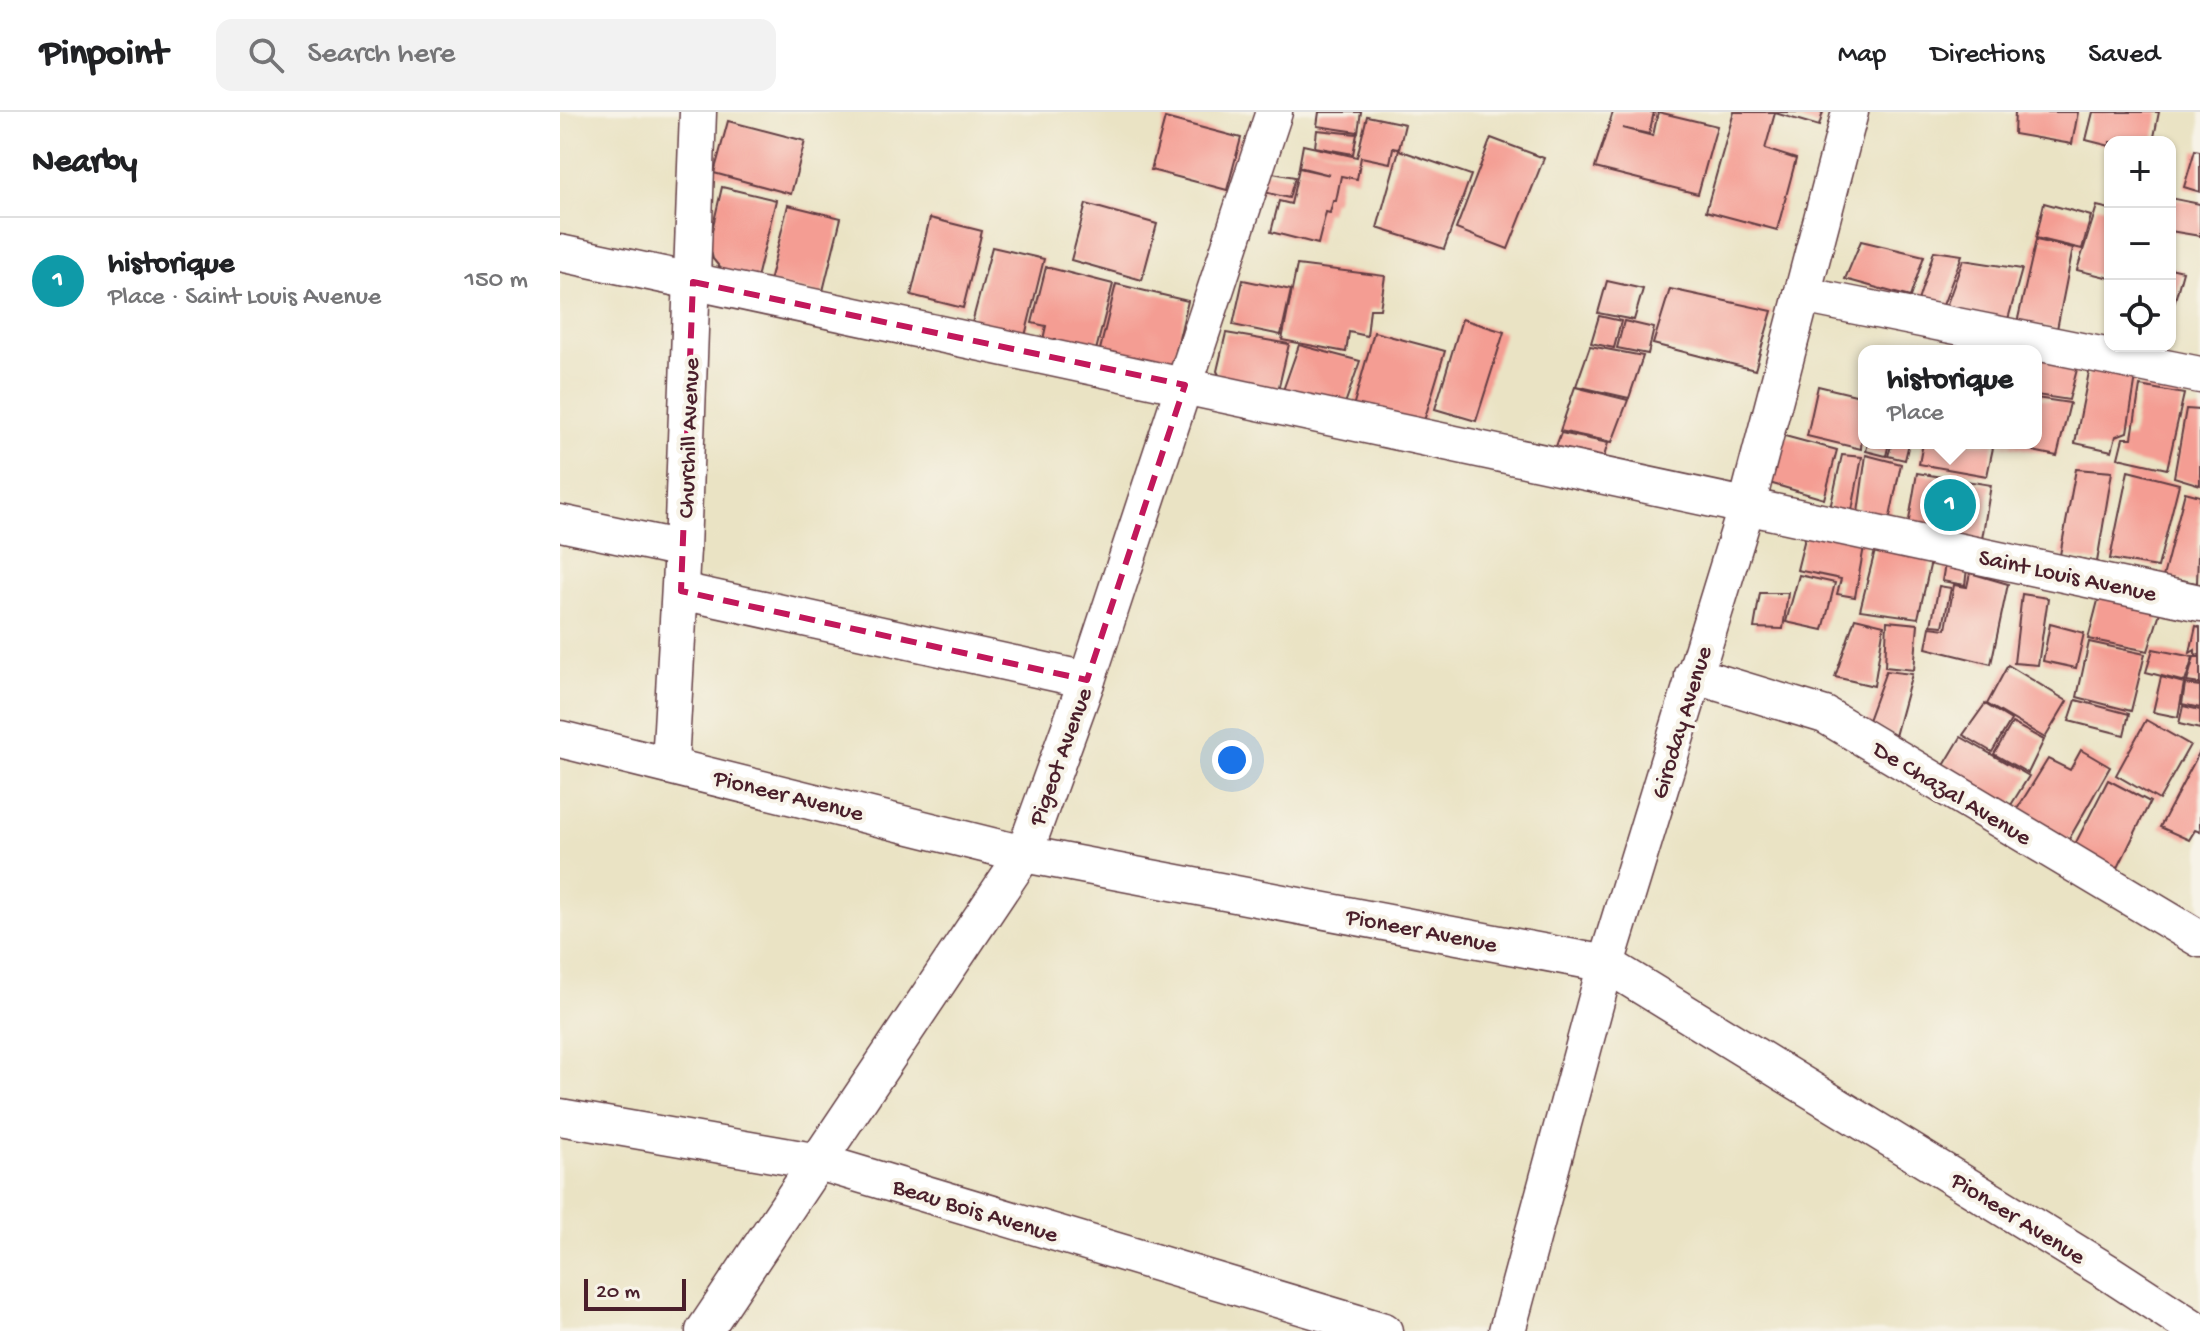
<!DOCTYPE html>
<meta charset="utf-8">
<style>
:root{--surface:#fff;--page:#f2f2f2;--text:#202124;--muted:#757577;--line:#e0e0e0;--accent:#b5179e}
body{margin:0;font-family:"Gochi Hand",sans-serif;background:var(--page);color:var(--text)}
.controls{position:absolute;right:24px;top:24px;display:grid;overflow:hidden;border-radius:16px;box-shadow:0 2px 6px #0004}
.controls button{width:72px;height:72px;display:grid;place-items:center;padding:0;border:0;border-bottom:2px solid var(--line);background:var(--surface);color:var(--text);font:40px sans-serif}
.scale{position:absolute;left:24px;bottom:20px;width:102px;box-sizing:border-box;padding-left:8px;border:4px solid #4a1f2b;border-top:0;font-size:22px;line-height:28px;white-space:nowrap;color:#4a1f2b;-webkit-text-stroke:6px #f7f3e8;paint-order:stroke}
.you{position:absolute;left:672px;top:648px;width:28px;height:28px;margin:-20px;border:6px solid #fff;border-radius:50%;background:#1a73e8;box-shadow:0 0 0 12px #1a73e833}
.badge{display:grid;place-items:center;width:52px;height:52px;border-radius:50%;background:var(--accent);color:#fff;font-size:26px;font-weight:700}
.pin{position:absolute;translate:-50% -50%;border:4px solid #fff;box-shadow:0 2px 8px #0006}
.popup{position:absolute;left:1298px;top:233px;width:184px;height:104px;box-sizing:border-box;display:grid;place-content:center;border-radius:16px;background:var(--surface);filter:drop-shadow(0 2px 6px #0005);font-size:26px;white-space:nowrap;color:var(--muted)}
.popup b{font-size:30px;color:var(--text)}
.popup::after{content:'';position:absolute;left:50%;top:100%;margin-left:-16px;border:16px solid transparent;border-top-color:var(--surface)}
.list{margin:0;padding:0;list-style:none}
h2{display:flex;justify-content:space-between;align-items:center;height:104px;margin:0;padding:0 32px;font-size:34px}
h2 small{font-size:26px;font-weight:400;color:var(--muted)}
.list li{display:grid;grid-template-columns:52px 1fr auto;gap:24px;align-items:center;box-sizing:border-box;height:128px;padding:0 32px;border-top:2px solid var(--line)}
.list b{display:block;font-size:30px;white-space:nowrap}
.list p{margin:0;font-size:26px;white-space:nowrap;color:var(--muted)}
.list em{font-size:26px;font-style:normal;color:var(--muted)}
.icon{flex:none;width:44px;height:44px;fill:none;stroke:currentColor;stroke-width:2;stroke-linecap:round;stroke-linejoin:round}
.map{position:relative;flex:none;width:1640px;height:1219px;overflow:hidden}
header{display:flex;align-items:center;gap:48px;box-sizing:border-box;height:112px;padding:0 40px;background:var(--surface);border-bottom:2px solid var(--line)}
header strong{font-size:38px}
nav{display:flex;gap:44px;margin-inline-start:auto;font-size:28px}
.search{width:560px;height:72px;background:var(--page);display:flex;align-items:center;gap:20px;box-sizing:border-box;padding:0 28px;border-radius:16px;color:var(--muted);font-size:30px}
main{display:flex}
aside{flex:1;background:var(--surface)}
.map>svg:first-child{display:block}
.building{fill:#f49d93}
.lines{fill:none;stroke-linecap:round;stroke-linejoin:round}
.minor-casing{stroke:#623c42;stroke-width:39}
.minor{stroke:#fff;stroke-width:36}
.marked{fill:none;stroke:#c2185b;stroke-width:6;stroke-dasharray:16 10;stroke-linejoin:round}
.labels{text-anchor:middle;stroke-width:8;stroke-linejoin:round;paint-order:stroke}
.street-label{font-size:24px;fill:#4a1f2b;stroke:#f7f3e8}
</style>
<header>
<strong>Pinpoint</strong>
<div class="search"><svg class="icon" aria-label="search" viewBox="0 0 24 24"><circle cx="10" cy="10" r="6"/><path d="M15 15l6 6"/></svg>Search here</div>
<nav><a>Map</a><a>Directions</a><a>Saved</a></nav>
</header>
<main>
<aside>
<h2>Nearby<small></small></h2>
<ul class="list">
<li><span class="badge" style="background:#0f9aa8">1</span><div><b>historique</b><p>Place · Saint Louis Avenue</p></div><em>150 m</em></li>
</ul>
</aside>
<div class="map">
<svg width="1640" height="1219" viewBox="0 0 1640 1219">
<rect width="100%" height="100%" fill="#f7f3e8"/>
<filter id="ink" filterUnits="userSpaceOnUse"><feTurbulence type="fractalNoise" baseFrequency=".0125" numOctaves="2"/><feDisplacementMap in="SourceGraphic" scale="16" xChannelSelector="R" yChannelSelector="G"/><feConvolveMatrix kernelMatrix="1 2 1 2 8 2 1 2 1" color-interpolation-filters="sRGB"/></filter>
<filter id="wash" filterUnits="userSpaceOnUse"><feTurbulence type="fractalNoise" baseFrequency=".006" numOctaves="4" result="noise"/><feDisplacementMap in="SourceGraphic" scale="32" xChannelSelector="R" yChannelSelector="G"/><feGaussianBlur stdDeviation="1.8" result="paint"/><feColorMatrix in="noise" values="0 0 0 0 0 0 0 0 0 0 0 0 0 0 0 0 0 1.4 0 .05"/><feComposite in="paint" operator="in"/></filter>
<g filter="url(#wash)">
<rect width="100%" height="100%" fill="#eae3c4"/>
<g id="blocks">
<g class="building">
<path d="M759,0H801L798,20L757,14Z"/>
<path d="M1053,0H1094L1089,22L1062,16L1093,24L1098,0L1157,14L1138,82L1035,56Z"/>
<path d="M1174,0H1263L1259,14L1215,1L1205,37L1236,47L1217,118L1146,99Z"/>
<path d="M1455,0H1518L1512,32L1454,22Z"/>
<path d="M1533,0H1599L1593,30H1550V34L1526,28Z"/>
<path d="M807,4L845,12L839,37L833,36L830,51L801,45L797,67L781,64L776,89H773L770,101L766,100L758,132L711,120L719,89L731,92L739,56L770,63L739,55L743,33L797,45Z"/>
<path d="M605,6L681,26L667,78L591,58Z"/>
<path d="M168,9L245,29L231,82L154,61Z"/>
<path d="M757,18L797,22L793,42L755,35Z"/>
<path d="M931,26L984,46L948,137L896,117Z"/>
<path d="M839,38L911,63L884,137L817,116Z"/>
<path d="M1635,38L1640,39V80L1624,75Z"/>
<path d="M701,59L735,65L729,86L696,78Z"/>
<path d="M162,75L216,88L197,166L162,158L153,147L149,131Z"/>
<path d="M1610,86L1640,92V124L1610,119Z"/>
<path d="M1484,91L1531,104L1522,137L1476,126Z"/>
<path d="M526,92L597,112L582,168L511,148Z"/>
<path d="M228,93L281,106L262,183L209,170Z"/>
<path d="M1537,94L1550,97V166L1517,158Z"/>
<path d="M370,106L422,119L403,196L351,183Z"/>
<path d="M1476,128L1513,136L1497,217L1457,211Z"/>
<path d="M1301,129L1364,144L1350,185L1285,167Z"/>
<path d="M432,135L484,147L465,224L412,211Z"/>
<path d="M1374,139L1402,143L1380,201L1356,195Z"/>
<path d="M1403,148L1462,157L1445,218L1383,203Z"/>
<path d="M737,153L825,164L820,197H810L807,224L789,220L786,240L722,228Z"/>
<path d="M486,155L553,172L534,246L482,232L486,214L472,211Z"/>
<path d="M1610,156L1623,159L1611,203H1610Z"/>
<path d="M683,168L731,178L721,223L673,213Z"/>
<path d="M1047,169L1083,177L1074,208L1038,201Z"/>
<path d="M556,172L628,189L613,252L605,258L538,246Z"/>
<path d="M1110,177L1212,199L1195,258L1093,232Z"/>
<path d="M1039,204L1061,209L1054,236L1031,231Z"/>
<path d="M902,207L944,220L916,309L875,297Z"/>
<path d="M1064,209L1094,216L1088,242L1057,236Z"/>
<path d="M814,220L885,239L861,319L791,302Z"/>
<path d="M666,221L729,232L716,287L667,278L657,259Z"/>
<path d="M739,233L800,249L781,303L720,287Z"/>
<path d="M1030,234L1083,244L1069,286L1016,274Z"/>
<path d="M1476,239L1521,242L1509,288L1476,283Z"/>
<path d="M1530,255L1576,265L1567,320L1556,324L1552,339L1515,331Z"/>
<path d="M1258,274L1304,285L1301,337L1247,324Z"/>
<path d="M1580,274L1624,282L1607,357L1558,346L1563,326H1572Z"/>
<path d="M1015,275L1068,288L1052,330L1000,319Z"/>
<path d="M1476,286L1510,291L1497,344L1439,332L1476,331Z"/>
<path d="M1626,297L1640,298V373L1614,365Z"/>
<path d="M1001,321L1048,331L1040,358L991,348Z"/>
<path d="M1221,323L1277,338L1264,387L1206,370Z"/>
<path d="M1308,331H1329L1326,344L1306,339Z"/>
<path d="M1332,331H1349L1345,348L1328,344Z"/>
<path d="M1363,331H1434L1427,364L1359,352Z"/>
<path d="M1282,343L1302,345L1291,404L1269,401Z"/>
<path d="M1306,343L1341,352L1329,410L1297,408Z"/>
<path d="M1516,357L1552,360L1537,450L1500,443Z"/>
<path d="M1568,359L1619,372L1598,455L1550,447Z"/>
<path d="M1357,361L1431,373L1422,427L1348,414Z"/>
<path d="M1625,380L1640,384L1637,471L1603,465Z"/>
<path d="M1247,418L1305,429L1295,485L1277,482L1281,467L1237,458Z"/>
<path d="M1317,431L1372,445L1358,506L1300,498Z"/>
<path d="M1385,452L1407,456L1405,473L1382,469Z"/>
<path d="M1410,461L1448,472L1431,552L1366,536L1370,515L1386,517L1394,473L1407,475Z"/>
<path d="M1239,463L1275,471L1263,518L1226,510Z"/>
<path d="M1379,474L1391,476L1383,514L1371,513Z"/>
<path d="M1200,481H1228L1223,517L1194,516Z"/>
<path d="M1540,481L1601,497L1588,539L1528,527Z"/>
<path d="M1462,482L1488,486L1478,553L1454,551Z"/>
<path d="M1295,506L1324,513L1314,574L1275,565Z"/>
<path d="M1327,509L1358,512L1354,558L1325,555Z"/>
<path d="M1490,512L1524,521L1516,556L1483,549Z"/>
<path d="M1636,514L1640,515V543L1635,542V538L1630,541Z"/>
<path d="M1529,530L1585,542L1571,599L1517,585Z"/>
<path d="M1593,537L1633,545L1625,570L1586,560Z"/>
<path d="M1634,545H1640V572L1627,570Z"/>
<path d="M1448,553L1507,589L1485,626L1427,592Z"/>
<path d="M1326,559L1352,562L1335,624L1307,611Z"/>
<path d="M1601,565L1624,571L1618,605L1593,600Z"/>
<path d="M1625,572L1640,574V596L1622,592Z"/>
<path d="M1516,588L1569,602L1564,623L1509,609Z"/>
<path d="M1425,592L1451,608L1432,640L1403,623Z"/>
<path d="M1623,594L1640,598V617L1619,612Z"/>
<path d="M1586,608L1630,633L1599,688L1556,663Z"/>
<path d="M1452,611L1484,628L1468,661L1434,642Z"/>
<path d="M1401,625L1469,664L1446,701L1379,662Z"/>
<path d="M1521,638L1550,655L1504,736L1451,707L1488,647L1510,658Z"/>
<path d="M1640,639V720L1635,718L1629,728L1600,715Z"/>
<path d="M1548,668L1590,690L1556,760L1511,740Z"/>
</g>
</g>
</g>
<g filter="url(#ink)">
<use href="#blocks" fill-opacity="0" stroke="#623c42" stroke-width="2"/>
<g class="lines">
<defs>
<g id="minor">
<path d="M0,141L1640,491"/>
<path d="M1242,183L1640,263"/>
<path d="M0,411L122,437"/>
<path d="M121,479L527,568"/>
<path d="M1133,563L1265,603L1640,827"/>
<path d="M0,627L464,742L1046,852L1546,1159L1638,1219"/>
<path d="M110,652L122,437L138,0"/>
<path d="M0,1005L259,1050L824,1219"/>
<path d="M144,1219L464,742L527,568L714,0"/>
<path d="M947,1219L1046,852L1187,393L1290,0"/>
</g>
</defs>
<use href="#minor" class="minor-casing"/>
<use href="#minor" class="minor"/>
</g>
</g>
<path class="marked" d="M133,170L625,273L527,568L121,479Z"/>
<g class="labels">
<g class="street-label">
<text transform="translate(127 326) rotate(-88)" y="8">Churchill Avenue</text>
<text transform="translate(1508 462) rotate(12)" y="8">Saint Louis Avenue</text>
<text transform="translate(1120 610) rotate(-73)" y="8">Giroday Avenue</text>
<text transform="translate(499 644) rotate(-70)" y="8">Pigeot Avenue</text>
<text transform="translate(1393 680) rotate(31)" y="8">De Chazal Avenue</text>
<text transform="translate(229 682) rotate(14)" y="8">Pioneer Avenue</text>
<text transform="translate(862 817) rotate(11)" y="8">Pioneer Avenue</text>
<text transform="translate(416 1097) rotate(17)" y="8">Beau Bois Avenue</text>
<text transform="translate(1459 1105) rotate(32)" y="8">Pioneer Avenue</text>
</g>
</g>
</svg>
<div class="controls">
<button>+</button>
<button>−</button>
<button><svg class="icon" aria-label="locate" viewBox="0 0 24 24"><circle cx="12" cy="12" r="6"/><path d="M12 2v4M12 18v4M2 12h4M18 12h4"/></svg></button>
</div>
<div class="scale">20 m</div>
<div class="you"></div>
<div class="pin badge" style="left:1390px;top:393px;background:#0f9aa8">1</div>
<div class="popup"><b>historique</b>Place</div>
</div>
</main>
